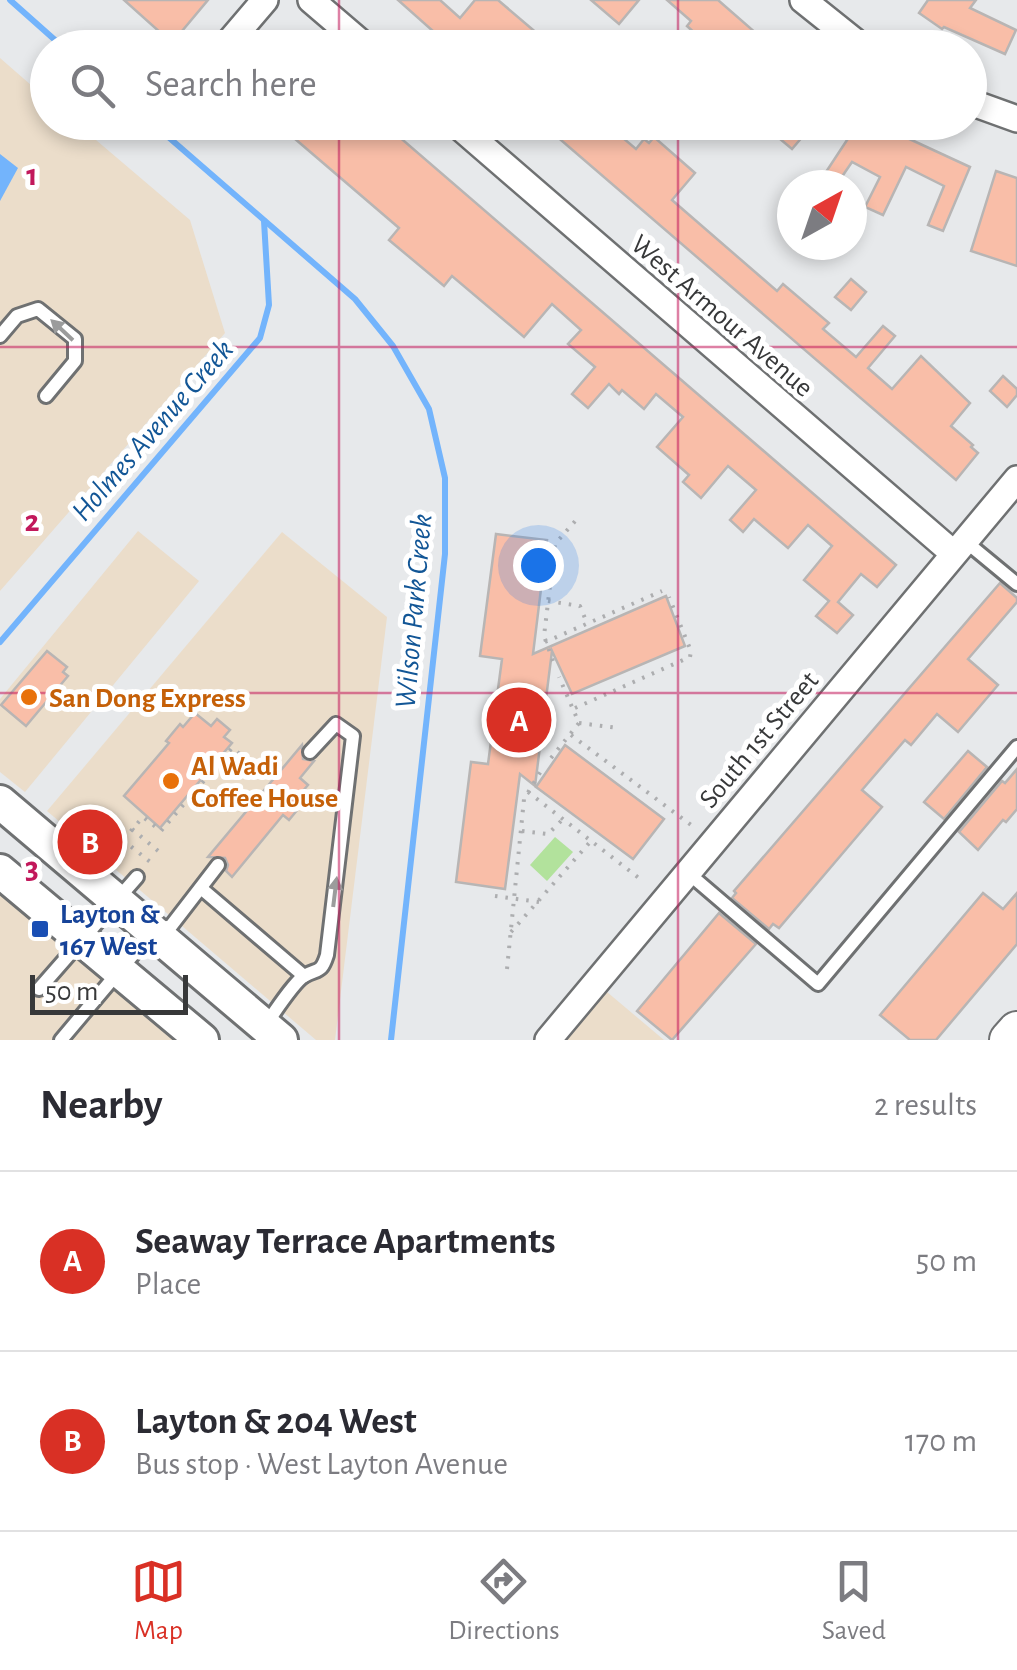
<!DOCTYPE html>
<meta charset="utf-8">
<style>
:root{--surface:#fff;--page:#f2f2f3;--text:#2b2b33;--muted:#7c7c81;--line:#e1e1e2;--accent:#d93025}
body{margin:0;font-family:"Alegreya Sans",sans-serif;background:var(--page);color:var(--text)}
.compass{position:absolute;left:777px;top:170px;width:90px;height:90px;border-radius:50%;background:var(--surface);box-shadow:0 5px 15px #0003;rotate:40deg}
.scale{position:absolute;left:30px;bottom:25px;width:158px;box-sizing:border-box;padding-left:10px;border:5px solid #373839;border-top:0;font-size:28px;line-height:35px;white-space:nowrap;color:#373839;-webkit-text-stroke:8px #fff;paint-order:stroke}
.you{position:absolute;left:538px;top:565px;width:35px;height:35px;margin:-25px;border:8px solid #fff;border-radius:50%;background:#1a73e8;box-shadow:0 0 0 15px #1a73e833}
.badge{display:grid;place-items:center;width:65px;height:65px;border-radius:50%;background:var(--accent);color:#fff;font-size:32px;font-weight:700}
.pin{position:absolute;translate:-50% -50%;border:5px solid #fff;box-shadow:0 2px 10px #0006}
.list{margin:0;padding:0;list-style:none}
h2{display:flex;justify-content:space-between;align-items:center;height:130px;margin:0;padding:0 40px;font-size:42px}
h2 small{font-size:32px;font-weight:400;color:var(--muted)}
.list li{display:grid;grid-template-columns:65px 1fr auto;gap:30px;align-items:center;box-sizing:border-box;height:180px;padding:0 40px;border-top:2px solid var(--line)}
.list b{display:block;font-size:38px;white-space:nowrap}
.list p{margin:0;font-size:32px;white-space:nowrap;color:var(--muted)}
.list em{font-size:32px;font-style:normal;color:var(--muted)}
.icon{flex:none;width:55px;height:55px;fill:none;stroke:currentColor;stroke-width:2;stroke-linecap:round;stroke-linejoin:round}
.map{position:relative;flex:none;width:1017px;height:1040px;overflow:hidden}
.search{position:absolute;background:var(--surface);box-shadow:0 5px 15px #0003;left:30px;right:30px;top:30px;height:110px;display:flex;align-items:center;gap:25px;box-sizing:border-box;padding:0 35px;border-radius:55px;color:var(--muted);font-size:38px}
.sheet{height:490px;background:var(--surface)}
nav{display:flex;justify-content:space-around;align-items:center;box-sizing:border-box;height:140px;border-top:2px solid var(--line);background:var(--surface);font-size:28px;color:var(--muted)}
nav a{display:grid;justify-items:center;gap:5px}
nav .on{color:var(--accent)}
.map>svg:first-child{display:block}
.commercial{fill:#ebddca}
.green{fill:#b2e29c}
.water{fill:#73b4fc}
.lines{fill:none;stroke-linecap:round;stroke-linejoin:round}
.stream{stroke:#73b4fc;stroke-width:6}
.building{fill:#f9bea8;stroke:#b8b5b4;stroke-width:2.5}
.lane-casing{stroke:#6f7172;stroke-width:18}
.street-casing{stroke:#6f7172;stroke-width:30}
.secondary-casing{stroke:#6f7172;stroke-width:38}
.primary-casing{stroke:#6f7172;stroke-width:42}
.path{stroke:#adaeb0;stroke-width:4;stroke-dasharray:2.5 8;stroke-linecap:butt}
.lane{stroke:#fff;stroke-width:12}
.street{stroke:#fff;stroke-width:25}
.secondary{stroke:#fff;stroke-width:32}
.primary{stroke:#fff;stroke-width:38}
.oneway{fill:#9b9c9c}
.grid{fill:none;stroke:#c2185b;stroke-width:2.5;stroke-opacity:0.55}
.food-dot{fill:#e8710a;stroke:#fff;stroke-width:4}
.transit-dot{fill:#1a4fb4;stroke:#fff;stroke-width:4}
.labels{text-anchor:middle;stroke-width:10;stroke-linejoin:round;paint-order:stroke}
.street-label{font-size:28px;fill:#373839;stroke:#fff}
.food-label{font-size:28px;font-weight:bold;fill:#c56008;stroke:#fff;text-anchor:start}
.transit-label{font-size:28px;font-weight:bold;fill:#164399;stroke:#fff;text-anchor:start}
.water-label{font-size:30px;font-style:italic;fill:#125696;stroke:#fff}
.grid-label{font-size:32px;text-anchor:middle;font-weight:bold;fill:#c2185b;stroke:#fff;stroke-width:10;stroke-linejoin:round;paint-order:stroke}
</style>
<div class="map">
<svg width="1017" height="1040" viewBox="0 0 1017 1040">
<rect width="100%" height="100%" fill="#e7e9eb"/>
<g class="commercial">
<path d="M0,58L47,99L48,122L76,123L190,220L225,333L0,591Z"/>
<path d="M138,531L199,581L25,792L0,772V699Z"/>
<path d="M282,532L387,617L335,1040H316L47,811Z"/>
<path d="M0,890L178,1040H0Z"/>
<path d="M607,992L664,1040H566Z"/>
</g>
<path class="green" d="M555,837L573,852L547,881L530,865Z"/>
<path class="water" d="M0,154L18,168L0,201Z"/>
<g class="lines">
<g class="stream">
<path d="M10,0L64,48"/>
<path d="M151,122L355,299L393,346L429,409L445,478V554L391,1040"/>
<path d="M0,642L260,338L269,305L264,221"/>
</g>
</g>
<g class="building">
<path d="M124,0H208L172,43Z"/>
<path d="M398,0H440L460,18L475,0H498L539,35L529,48H452Z"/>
<path d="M591,0H639L619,24Z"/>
<path d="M667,0H718L773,48H711L687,26L691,21Z"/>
<path d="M928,0H976L970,8L1016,30L1005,54L944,27L942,29L919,13Z"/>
<path d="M307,122H382L896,565L877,587L861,574L838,602L853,615L837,633L816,616L829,601L804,580L832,546L808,525L788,548L754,519L743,532L730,520L756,490L728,466L701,498L683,482L689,475L657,447L683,417L656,394L644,409L622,390L619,394L609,384L588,408L572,394L595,367L568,344L581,330L552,304L524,337L452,276L444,286L389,240L399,228L294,138Z"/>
<path d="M540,122H604L636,149L644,139L649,143L654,137L695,173L672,200L777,291L783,284L829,323L823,329L856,357L883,326L895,336L868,368L892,389L921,356L970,403L951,426L973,445L971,447L978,453L956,480Z"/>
<path d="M782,122H815L792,149L773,133Z"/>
<path d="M835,122H867L888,134L890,130L970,167L943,231L928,225L944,186L906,167L883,215L865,207L880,177L852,162L839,181L826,172L851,134Z"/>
<path d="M996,171L1017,178V266L971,251Z"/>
<path d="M851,279L866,292L851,310L835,297Z"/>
<path d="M1003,376L1017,389V395L1007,407L990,391Z"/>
<path d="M496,534L547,540L533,654L666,596L685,646L572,694L552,651L535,786L520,774L505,889L456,882L471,762L488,764L502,659L480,656Z"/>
<path d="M1000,583L1017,598V602L968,659L998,685L958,732L937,714L911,745L905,740L862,790L882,807L779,928L773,924L769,929L732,898L736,893L734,891Z"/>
<path d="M47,651L67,667L63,672L68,676L26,726L1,705Z"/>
<path d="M195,713L211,726L217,719L230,730L224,737L232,743L160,828L124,796L169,743L166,741L180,724L183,727Z"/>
<path d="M302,745L303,759L314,761L300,778L308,785L302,792L308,797L289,820L283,815L232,877L226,871L228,865L225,858L208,857Z"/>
<path d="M565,745L664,819L633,859L536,787Z"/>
<path d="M968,751L987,767L944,819L924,802Z"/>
<path d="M1017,769V809L1006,822L1003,820L978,850L959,832L1002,781L1005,783Z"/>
<path d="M983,893L1003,909L1017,893V944L936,1040H910L880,1015Z"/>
<path d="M719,913L756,944L672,1040L637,1011Z"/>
</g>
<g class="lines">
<defs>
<g id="lane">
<path d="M0,336L17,316L38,309L75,339V361L46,396"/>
<path d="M965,541L1017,584"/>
<path d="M56,849L76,825"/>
<path d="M687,872L818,984L1017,747"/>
<path d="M202,889L304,976"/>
<path d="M39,989L137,877"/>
<path d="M266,1024C275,1012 293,983 304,976C318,968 321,974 327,955L353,736L336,724L310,752"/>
<path d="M61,1040L153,931L171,926L218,865"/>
</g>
<g id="street">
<path d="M311,0L367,48"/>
<path d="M803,0L863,48"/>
<path d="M224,48L265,0"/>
<path d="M970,102L1017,119"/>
<path d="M454,122L953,553"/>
<path d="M548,1040L1017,479"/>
</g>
<g id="secondary">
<path d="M0,802L281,1040"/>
<path d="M0,871L202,1040"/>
</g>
<path id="primary" d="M1009,1040L1017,1031"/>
</defs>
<use href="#lane" class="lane-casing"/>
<use href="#street" class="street-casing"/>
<use href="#secondary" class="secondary-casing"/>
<use href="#primary" class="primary-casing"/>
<g class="path">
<path d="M548,601L580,606L587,623"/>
<path d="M545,642L662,591"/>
<path d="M553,661L544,636L555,544L577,519"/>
<path d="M575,708L690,657L691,651L669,597"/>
<path d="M579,723L618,728"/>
<path d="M571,735L691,825"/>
<path d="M551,758L579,723L559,677"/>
<path d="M528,792L644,882"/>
<path d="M132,829L163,855"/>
<path d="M522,831L548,834L562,820"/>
<path d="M123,840L154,865"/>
<path d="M110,855L143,817L161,831L232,748L244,757"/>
<path d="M495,896L539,902"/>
<path d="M511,932L590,842"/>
<path d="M507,969L524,799L541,771"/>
</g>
<use href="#lane" class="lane"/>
<use href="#street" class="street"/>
<use href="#secondary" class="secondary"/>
<use href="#primary" class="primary"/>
</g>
<defs><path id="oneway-solid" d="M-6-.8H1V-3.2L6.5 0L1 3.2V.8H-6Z" transform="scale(2.5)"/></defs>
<g class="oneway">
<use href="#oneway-solid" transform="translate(62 330) rotate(-137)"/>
<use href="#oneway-solid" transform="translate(335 892) rotate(-83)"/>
</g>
<path class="grid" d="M339,0V48M678,0V48M339,122V1040M678,122V1040M0,347H1017M0,693H1017"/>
<g class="food-dot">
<circle cx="29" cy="697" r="10"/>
<circle cx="171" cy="781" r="10"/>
</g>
<rect class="transit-dot" x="30" y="919" width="20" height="20" rx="5"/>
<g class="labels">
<g class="street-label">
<text transform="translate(723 315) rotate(41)" y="10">West Armour Avenue</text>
<text transform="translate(758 739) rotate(-50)" y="10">South 1st Street</text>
</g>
<g class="food-label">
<text x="49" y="707">San Dong Express</text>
<text x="191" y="775">Al Wadi<tspan x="191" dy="32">Coffee House</tspan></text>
</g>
<g class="transit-label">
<text x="60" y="923">Layton &amp;<tspan x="60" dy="32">167 West</tspan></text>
</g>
<g class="water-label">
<text transform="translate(152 430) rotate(-49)" y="10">Holmes Avenue Creek</text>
<text transform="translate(413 611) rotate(-85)" y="10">Wilson Park Creek</text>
</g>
</g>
<g class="grid-label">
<text x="32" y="185">1</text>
<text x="32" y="531">2</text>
<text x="32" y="878">3</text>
</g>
</svg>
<svg class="compass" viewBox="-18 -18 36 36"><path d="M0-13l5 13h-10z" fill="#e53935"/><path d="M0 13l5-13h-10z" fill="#7c7c81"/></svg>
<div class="scale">50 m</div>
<div class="you"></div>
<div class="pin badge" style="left:519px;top:720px">A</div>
<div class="pin badge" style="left:90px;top:842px">B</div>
<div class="search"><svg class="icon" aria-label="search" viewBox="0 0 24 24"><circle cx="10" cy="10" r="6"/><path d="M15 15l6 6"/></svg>Search here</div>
</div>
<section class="sheet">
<h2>Nearby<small>2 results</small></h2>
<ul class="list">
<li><span class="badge">A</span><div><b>Seaway Terrace Apartments</b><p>Place</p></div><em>50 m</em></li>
<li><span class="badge">B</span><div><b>Layton &amp; 204 West</b><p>Bus stop · West Layton Avenue</p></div><em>170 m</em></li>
</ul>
</section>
<nav>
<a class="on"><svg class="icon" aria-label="map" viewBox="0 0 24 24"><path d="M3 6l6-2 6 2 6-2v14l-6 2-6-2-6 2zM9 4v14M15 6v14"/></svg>Map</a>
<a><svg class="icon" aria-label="directions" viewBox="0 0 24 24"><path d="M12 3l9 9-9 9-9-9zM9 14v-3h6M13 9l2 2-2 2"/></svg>Directions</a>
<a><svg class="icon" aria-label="saved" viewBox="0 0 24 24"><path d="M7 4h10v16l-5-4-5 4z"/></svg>Saved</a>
</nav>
